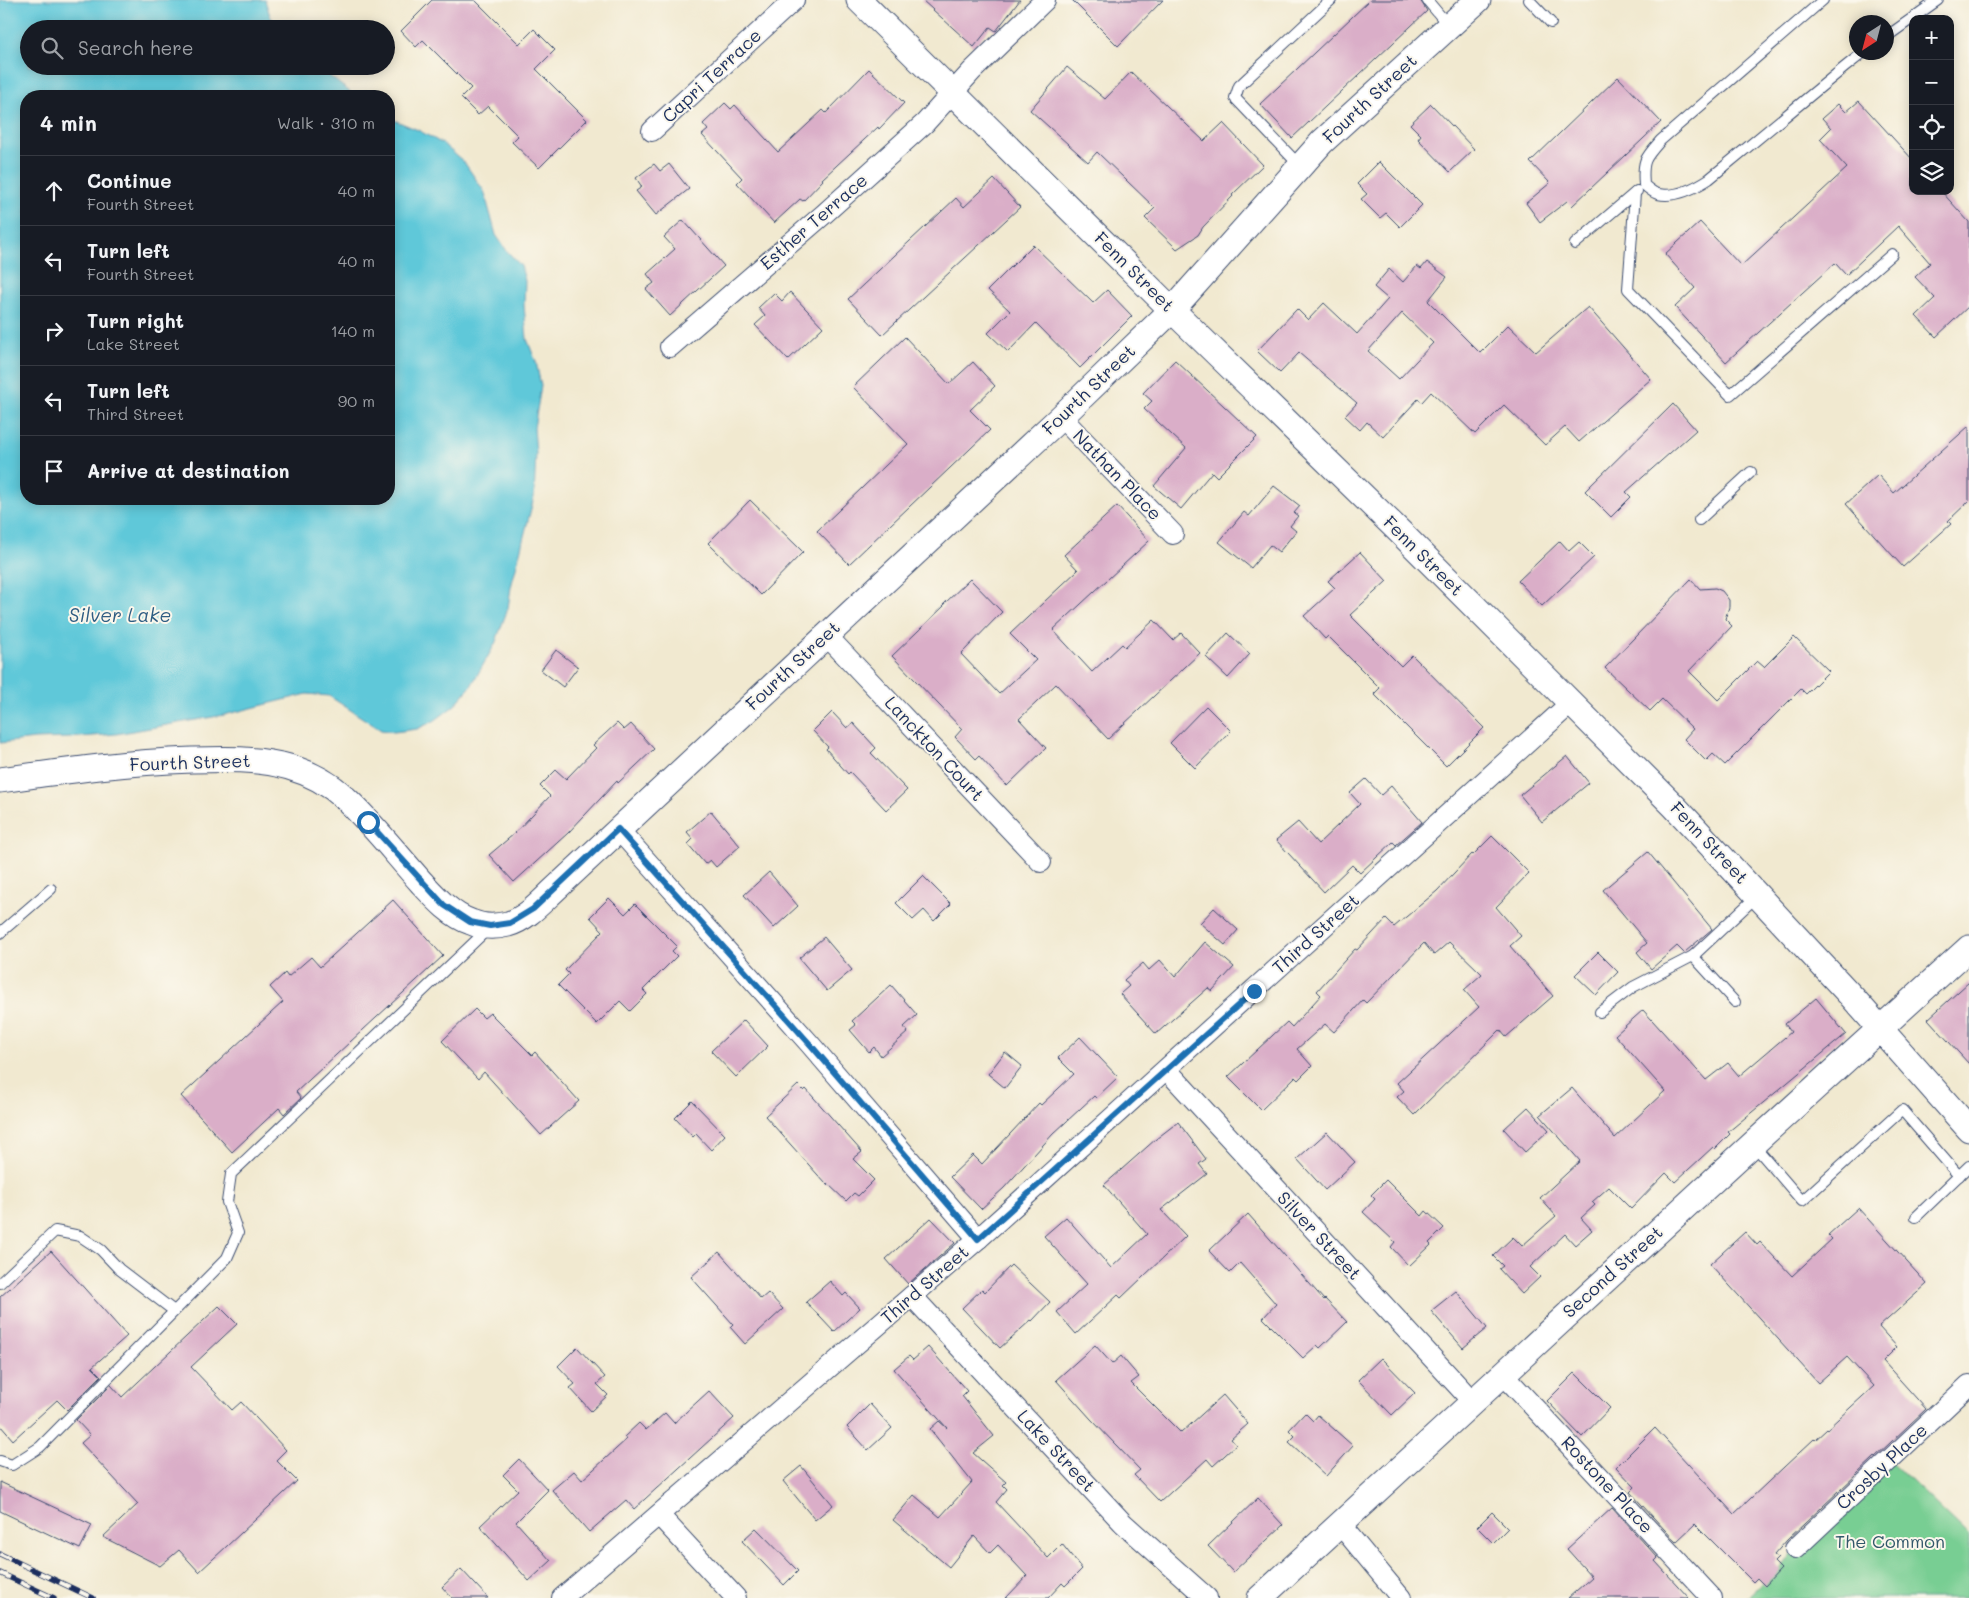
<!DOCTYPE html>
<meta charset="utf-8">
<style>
:root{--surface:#171b24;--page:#20242c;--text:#f1f3f6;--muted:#9ea1a6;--line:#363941}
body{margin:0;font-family:Mali,sans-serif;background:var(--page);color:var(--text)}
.controls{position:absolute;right:15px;top:15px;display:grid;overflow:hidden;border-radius:10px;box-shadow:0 2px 12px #0003}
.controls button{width:45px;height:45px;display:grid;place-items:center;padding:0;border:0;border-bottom:1px solid var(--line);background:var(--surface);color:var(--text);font:25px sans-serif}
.compass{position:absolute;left:1849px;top:15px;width:45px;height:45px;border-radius:50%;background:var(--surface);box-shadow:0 2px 12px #0003;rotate:216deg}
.stop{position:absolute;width:15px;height:15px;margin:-11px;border:4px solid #1f6fb2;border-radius:50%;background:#fff}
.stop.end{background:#1f6fb2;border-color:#fff;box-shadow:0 1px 5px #0008}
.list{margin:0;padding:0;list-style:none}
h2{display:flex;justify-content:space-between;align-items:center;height:65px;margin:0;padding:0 20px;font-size:21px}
h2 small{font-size:16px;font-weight:400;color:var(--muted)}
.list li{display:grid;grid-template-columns:32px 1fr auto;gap:15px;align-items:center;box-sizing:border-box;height:70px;padding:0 20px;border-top:1px solid var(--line)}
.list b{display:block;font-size:19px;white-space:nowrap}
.list p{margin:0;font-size:16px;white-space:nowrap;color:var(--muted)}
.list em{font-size:16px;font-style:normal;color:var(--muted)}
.icon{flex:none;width:28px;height:28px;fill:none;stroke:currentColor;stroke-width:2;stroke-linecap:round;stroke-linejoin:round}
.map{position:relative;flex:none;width:1969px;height:1598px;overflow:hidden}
.search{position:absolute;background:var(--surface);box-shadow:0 2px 12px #0003;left:20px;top:20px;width:375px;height:55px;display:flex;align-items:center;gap:12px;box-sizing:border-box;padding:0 18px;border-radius:28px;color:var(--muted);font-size:19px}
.panel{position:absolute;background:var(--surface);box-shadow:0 2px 12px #0003;left:20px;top:90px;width:375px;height:415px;border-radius:20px}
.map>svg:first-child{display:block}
.green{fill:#78ce93;stroke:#4a7e78}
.water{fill:#5ec8d9;stroke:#3c7c9c}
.building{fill:#daaec8;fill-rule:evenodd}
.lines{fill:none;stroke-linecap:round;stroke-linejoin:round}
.service-casing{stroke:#3b4b6f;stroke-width:12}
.minor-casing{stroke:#3b4b6f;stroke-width:22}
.tertiary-casing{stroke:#3b4b6f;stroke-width:27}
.service{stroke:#fff;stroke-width:10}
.minor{stroke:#fff;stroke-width:20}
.tertiary{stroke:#fff;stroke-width:25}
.rail-casing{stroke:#1b2f5e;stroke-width:5.5}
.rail{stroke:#fbf7ec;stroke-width:4;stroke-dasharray:11;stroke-linecap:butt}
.route{stroke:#1f6fb2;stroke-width:6}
.labels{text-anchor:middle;stroke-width:4;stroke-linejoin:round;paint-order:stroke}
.street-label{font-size:18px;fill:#1b2f5e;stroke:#fbf7ec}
.park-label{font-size:18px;fill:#32576b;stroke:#fbf7ec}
.water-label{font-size:19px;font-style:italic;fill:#2f5d83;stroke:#fbf7ec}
</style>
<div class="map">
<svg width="1969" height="1598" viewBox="0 0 1969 1598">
<rect width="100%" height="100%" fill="#fbf7ec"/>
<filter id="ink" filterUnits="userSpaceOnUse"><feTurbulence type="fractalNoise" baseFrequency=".02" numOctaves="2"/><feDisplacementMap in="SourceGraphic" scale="10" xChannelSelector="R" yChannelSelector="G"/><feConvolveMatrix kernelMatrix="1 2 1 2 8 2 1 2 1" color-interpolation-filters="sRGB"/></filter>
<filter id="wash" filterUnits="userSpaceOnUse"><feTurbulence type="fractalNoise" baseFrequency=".0096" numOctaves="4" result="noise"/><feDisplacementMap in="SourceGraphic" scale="20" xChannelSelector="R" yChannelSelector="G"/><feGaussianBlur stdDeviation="1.12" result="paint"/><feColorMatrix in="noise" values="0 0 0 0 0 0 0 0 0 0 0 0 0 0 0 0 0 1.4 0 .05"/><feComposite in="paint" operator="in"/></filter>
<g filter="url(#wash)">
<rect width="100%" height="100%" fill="#f1e9d0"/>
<path class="green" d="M1892,1462L1969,1536V1598H1746Z"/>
<path class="water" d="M0,0H265L270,16L280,29H29V66H317L355,96H26V499H389V118L418,130L443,144L464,162L484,191L496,235L507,251L521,266L525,281L524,305L527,339L536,362L541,386L534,428L536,453L534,497L511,587L508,608L495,644L471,686L454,706L434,721L417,729L394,732L381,730L329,696L307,694L224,715L116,734L69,738L35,739L0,743Z"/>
<g id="blocks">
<g class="building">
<path d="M432,0H475L519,44L534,29L555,50L536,69L587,120L539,168L512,142L518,136L488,106L478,115L461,98L471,88L423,40L416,47L401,31Z"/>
<path d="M922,0H1020L996,31L990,27L974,47Z"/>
<path d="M1072,0H1163L1118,46Z"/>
<path d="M1370,0H1420L1427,11L1292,138L1260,104Z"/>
<path d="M1067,67L1105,99L1131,72L1204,141L1223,123L1263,165L1232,195L1233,196L1203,227L1198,235L1177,249L1145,218L1155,208L1097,152L1088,162L1030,110Z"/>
<path d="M869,69L904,103L879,129L878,127L822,179L823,180L803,201L800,199L774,223L737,183L742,178L702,135L708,130L703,124L725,103L731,109L735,105L778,152L823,110L826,113Z"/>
<path d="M1618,77L1661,122L1572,206L1567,201L1540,222L1526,203L1550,183L1530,162Z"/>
<path d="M1859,101L1913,160V191H1941L1969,222V306L1936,337L1916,316L1935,298L1915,277L1930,263L1898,226L1846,275L1835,263L1726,362L1675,307L1695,288L1665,254L1700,222L1741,266L1847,168L1820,139L1831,128L1822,118L1838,104L1846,112Z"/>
<path d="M1431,104L1474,149L1450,172L1418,139L1421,135L1410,124Z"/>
<path d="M1379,162L1422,205L1400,227L1386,213L1380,218L1361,199L1367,194L1357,184Z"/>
<path d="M654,164L660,171L669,164L689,189L656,215L636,191L642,187L636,178Z"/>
<path d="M994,179L1020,207L882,335L848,299L956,198L964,207Z"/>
<path d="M683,220L724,266L670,316L646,289L654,283L647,274L675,249L664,237Z"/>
<path d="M1033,245L1093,303L1107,290L1132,316L1080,368L1036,323L1008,352L988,333L1010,311L988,290Z"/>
<path d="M1427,262L1447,277L1428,301L1480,353L1508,325L1536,352L1588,307L1651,379L1579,442L1565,427L1545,445L1504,405L1475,434L1431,392L1422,402L1418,399L1383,437L1367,422L1360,430L1345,416L1357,403L1299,353L1280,373L1257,351L1297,309L1308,320L1324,303L1357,334L1388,299L1374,287L1389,269L1403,282L1417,266L1421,269ZM1402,313L1433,343L1399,379L1368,351Z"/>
<path d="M790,292L823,327L788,360L755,325L765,316L758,308L774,293L782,301Z"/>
<path d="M905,337L949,384L973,362L995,386L970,410L990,430L849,564L817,531L908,444L853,387Z"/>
<path d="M1175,360L1257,437L1217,477L1212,472L1181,509L1154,486L1186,448L1144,409L1152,401L1143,393Z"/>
<path d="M1673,404L1696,430L1626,492L1631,497L1611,517L1585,491Z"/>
<path d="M1969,426V501L1948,521L1951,524L1903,567L1846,504L1878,475L1894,493Z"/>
<path d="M1274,486L1300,506L1294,513L1298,516L1290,526L1296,531L1279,552L1270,545L1251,568L1219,542L1244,512L1249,516Z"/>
<path d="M750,500L803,552L761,595L708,543Z"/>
<path d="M1117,506L1149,541L1053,630L1092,672L1122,644L1125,647L1154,620L1173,640L1181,633L1200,653L1108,739L1056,684L1019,719L1046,748L1007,786L979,756L976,759L955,737L962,729L892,656L944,606L943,605L970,579L1002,612L961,654L999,694L1036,660L1010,634L1078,570L1064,555Z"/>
<path d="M1560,541L1569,551L1579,542L1594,557L1542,606L1518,581Z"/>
<path d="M1360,552L1387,581L1350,615L1401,666L1412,655L1484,728L1446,766L1374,694L1380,688L1328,636L1325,639L1304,616L1335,588L1328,581Z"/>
<path d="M1691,579L1700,589L1715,588L1722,591L1729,600V607L1725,619L1732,626L1689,671L1718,700L1757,661L1764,667L1794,637L1829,671L1806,694L1801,689L1725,765L1713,754L1706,761L1684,739L1693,729L1662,699L1650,711L1605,668Z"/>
<path d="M1228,633L1250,654L1228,678L1206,657Z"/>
<path d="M556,650L578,667L563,687L541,670Z"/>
<path d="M1206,706L1231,731L1195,768L1170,743Z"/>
<path d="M832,712L847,728L853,723L876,748L871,753L907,790L886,810L850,772L848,774L826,749L828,747L813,731Z"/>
<path d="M617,723L624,730L631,724L654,749L618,783L617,781L568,833L514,882L489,855L514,834L550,796L540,786L556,770L566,779L596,748L593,745Z"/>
<path d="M1567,756L1589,783L1542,822L1520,795Z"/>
<path d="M1366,779L1381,795L1391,786L1422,822L1396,845L1393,842L1360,873L1352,865L1324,892L1276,840L1298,822L1318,844L1360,804L1350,793Z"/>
<path d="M711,811L740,846L716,867L710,860L705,864L688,844L693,839L687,832Z"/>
<path d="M1492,836L1529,873L1496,907L1521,936L1510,946L1553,996L1506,1037L1500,1030L1414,1115L1397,1097L1404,1091L1397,1083L1479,1007L1464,990L1482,974L1449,942L1434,955L1424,943L1366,1003L1363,1000L1334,1032L1325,1024L1297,1049L1312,1066L1298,1080L1295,1077L1261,1110L1228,1077L1287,1022L1292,1027L1321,995L1317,991L1355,949L1357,950L1386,919L1394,927L1437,891L1472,854L1473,855Z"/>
<path d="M1648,852L1712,929L1685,952L1684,953L1677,946L1651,969L1637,952L1647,943L1603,890Z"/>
<path d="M769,872L798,906L774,928L744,895Z"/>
<path d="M923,876L951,904L934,921L924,910L913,920L896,903Z"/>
<path d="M609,898L625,914L635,904L677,946L672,951L677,956L643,990L647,994L630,1011L620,1001L597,1024L558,985L569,974L565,970L603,931L590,917Z"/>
<path d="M393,900L443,956L296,1092L301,1098L284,1114L279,1108L232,1152L181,1096L283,1002L270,987L285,973L288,977L311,957L320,967Z"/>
<path d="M1214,908L1238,930L1225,945L1200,923Z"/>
<path d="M824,937L852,970L827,991L799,958Z"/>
<path d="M1205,942L1234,967L1212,991L1208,988L1156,1034L1120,994L1129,986L1124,980L1143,963L1149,970L1160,960L1175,977Z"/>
<path d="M1598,952L1618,972L1596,995L1575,975Z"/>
<path d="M1969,982V1064L1928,1019Z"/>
<path d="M891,985L917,1015L904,1027L908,1032L881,1056L874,1047L869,1052L850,1030L856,1025L852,1021Z"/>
<path d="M1816,998L1846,1034L1728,1132L1730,1134L1715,1149L1713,1147L1675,1182L1666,1173L1631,1209L1609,1187L1592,1202L1595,1205L1581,1218L1592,1230L1575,1245L1565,1234L1530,1267L1540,1277L1522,1294L1499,1269L1503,1266L1493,1256L1513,1237L1522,1246L1556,1216L1540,1198L1580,1161L1540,1115L1572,1088L1615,1138L1665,1091L1615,1035L1643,1010L1706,1080L1728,1063L1739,1076L1791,1032L1785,1024Z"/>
<path d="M475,1009L484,1018L490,1013L532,1055L535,1052L579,1101L541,1135L484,1072L478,1079L442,1041Z"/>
<path d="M744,1020L768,1046L736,1077L711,1051Z"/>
<path d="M1080,1037L1118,1077L1096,1098L1094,1096L1053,1134L1004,1188L981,1209L950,1177L973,1155L982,1164L1039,1103L1041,1105L1074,1074L1058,1058Z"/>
<path d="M1005,1052L1022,1066L1005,1088L988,1074Z"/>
<path d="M798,1085L804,1091L806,1089L862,1152L853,1159L874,1180L858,1196L854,1193L846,1201L827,1183L826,1184L765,1116Z"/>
<path d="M692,1101L725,1135L711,1150L696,1134L693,1137L675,1118Z"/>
<path d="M1528,1107L1549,1130L1525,1152L1504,1129Z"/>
<path d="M1178,1122L1206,1159L1199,1164L1207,1174L1161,1210L1186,1236L1121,1298L1118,1295L1076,1334L1057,1312L1087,1284L1044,1236L1066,1217L1111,1268L1147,1234L1104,1185L1156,1139Z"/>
<path d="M1327,1132L1355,1162L1325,1190L1297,1159Z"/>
<path d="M1386,1180L1422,1216L1426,1211L1444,1228L1429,1243L1431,1245L1409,1266L1391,1247L1395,1242L1363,1212L1375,1199L1371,1195Z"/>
<path d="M1858,1208L1927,1284L1879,1327L1897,1347L1883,1361L1926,1409L1787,1540L1774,1555L1778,1558L1774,1562L1781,1569L1765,1586L1757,1578L1753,1582L1695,1524L1676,1542L1630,1492L1635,1487L1616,1467L1655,1428L1734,1514L1784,1467L1814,1439L1815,1440L1874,1386L1847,1357L1818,1383L1710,1264L1745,1232L1757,1245L1760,1242L1792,1276L1832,1239L1828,1235Z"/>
<path d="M1248,1214L1324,1300L1325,1299L1347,1322L1320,1348L1317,1345L1303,1358L1263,1318L1276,1304L1240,1263L1230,1273L1209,1251Z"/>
<path d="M931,1218L955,1243L908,1284L886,1259Z"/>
<path d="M51,1251L127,1336L92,1367L101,1376L67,1410L57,1400L13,1440L0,1425V1297Z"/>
<path d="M719,1252L761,1299L768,1293L783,1309L745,1344L730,1327L733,1324L691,1277Z"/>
<path d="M1011,1265L1050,1302L1032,1321L1031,1320L1000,1348L962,1308L982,1289L985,1292Z"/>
<path d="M830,1281L843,1296L846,1293L860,1308L834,1332L806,1302Z"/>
<path d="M1456,1291L1487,1328L1463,1348L1431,1311Z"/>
<path d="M219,1306L237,1324L191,1367L232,1410L241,1402L286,1450L276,1460L297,1481L199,1572L179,1550L160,1566L103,1537L138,1504L81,1443L90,1435L76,1420L111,1385L122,1397Z"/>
<path d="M1095,1345L1112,1364L1121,1356L1139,1377L1131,1383L1181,1433L1223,1395L1248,1424L1231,1439L1236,1445L1213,1466L1207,1459L1160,1502L1134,1475L1140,1470L1091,1419L1056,1380Z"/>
<path d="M577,1347L605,1377L597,1384L608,1395L591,1411L570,1388L575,1384L558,1366Z"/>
<path d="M928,1347L967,1391L962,1396L994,1436L973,1453L1006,1482L1003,1485L1007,1489L996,1502L1048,1558L1062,1544L1082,1569L1065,1586L1062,1583L1048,1598H1006L1027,1576L998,1545L990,1553L974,1536L949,1567L893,1520L914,1495L940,1517L972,1482L930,1429L939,1421L947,1428L894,1369L909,1356L913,1360Z"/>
<path d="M1381,1358L1415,1393L1392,1415L1358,1380Z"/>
<path d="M1575,1373L1610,1408L1582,1437L1547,1401Z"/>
<path d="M709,1391L734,1418L634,1509L626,1500L589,1532L552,1490L574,1471L582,1480L627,1439L624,1437L639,1423L646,1430L665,1413L674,1423Z"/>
<path d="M870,1404L892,1428L868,1450L847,1427Z"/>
<path d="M1305,1413L1313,1421L1318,1415L1353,1446L1326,1476L1289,1442L1295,1436L1289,1430Z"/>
<path d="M519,1459L548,1490L516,1522L551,1561L529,1581L480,1526L518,1490L503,1475Z"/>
<path d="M801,1466L833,1505L815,1520L783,1481Z"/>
<path d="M0,1482L92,1525L80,1549L0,1511Z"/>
<path d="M1258,1498L1283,1525L1233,1572L1208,1546Z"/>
<path d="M1612,1508L1658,1558L1655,1561L1689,1598H1568L1592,1577L1567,1549Z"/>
<path d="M1492,1512L1508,1528L1493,1543L1477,1527Z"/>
<path d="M756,1528L798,1571L784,1585L742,1541Z"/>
<path d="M461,1569L488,1598H452L442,1587Z"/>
</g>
</g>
</g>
<g filter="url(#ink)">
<use href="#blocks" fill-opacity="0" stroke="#3b4b6f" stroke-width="1"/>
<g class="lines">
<defs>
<g id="service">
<path d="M1427,0L1448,25"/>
<path d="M1529,0L1551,23"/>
<path d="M1823,0L1661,140C1645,158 1642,160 1644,185C1648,188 1653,193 1658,194C1676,198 1695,188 1709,179L1845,67L1864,52"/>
<path d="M1886,37L1938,0"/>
<path d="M1300,166L1235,98L1239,86L1331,0"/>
<path d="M1635,193L1628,289L1730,395L1892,254"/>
<path d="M1575,244L1637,191"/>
<path d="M1699,520L1751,472"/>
<path d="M0,933L51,889"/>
<path d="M1693,956L1735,1002"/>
<path d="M1600,1012L1633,987L1693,956L1757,896"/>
<path d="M1753,1144L1802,1201L1902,1110L1959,1176"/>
<path d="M1916,1217L1969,1166"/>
<path d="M0,1283L55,1231L80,1236L101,1250L119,1269L174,1311"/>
<path d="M0,1461L12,1465L40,1447L227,1258L238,1233L227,1202L231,1174L488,929"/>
</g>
<g id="minor">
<path d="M652,131L794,0"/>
<path d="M670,347L824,214L925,123L972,71L1045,0"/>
<path d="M1061,417L1173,534"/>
<path d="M826,635L1041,862"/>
<path d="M618,829L809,1043L978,1239"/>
<path d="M1167,1070L1472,1401"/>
<path d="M912,1296L1123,1523L1207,1598"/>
<path d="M1502,1373L1712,1598"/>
<path d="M659,1515L736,1598"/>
<path d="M1339,1523L1401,1598"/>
<path d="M1795,1549L1969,1385"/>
<path d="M562,1598L978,1239L1571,703"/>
</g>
<g id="tertiary">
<path d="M859,0L1172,310L1400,532L1675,807L1853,998L1969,1129"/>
<path d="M0,780C64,771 128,762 192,760C224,759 258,758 289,767C310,773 329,783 345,798C372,823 396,854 421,882C435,897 451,915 471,922C482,927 496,927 508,924C526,919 540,903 553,891L1061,417L1172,310L1322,142L1478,0"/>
<path d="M1260,1598L1753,1144L1969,948"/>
</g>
</defs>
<use href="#service" class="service-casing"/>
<use href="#minor" class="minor-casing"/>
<use href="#tertiary" class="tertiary-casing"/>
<use href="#service" class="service"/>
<use href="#minor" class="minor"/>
<use href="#tertiary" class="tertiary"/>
<defs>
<g id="rail">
<path d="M0,1554L93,1598"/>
<path d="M0,1573L54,1598"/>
</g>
</defs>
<use href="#rail" class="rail-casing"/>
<use href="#rail" class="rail"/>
</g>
</g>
<g class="lines" filter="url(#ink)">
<path class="route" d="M368,822L444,905L470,922L490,926L510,923L533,909L618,829L809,1043L978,1239L1254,991"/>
</g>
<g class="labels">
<g class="street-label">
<text transform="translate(712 76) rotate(-43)" y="6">Capri Terrace</text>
<text transform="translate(1370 99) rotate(-43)" y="6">Fourth Street</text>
<text transform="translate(814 222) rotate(-41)" y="6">Esther Terrace</text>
<text transform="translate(1134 272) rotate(45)" y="6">Fenn Street</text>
<text transform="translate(1089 390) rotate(-44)" y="6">Fourth Street</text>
<text transform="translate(1117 475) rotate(46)" y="6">Nathan Place</text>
<text transform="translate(1423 556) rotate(45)" y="6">Fenn Street</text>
<text transform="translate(793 666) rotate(-43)" y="6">Fourth Street</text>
<text transform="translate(934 749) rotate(47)" y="6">Lanckton Court</text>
<text transform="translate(190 763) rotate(-2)" y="6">Fourth Street</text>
<text transform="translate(1709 843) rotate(47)" y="6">Fenn Street</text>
<text transform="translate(1316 934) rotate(-42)" y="6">Third Street</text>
<text transform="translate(1319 1236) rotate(47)" y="6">Silver Street</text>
<text transform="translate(1613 1272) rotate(-42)" y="6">Second Street</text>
<text transform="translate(925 1285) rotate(-41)" y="6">Third Street</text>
<text transform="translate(1056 1451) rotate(47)" y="6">Lake Street</text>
<text transform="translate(1882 1467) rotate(-43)" y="6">Crosby Place</text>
<text transform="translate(1607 1485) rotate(47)" y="6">Rostone Place</text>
</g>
<g class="park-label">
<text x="1890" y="1548">The Common</text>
</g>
<g class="water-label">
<text x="120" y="622">Silver Lake</text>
</g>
</g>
</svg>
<div class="controls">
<button>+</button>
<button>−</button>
<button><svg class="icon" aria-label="locate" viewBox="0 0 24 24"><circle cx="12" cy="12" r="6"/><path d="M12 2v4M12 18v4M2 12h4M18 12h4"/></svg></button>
<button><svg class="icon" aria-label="layers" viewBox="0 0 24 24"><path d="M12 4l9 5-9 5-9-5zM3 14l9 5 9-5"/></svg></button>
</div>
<svg class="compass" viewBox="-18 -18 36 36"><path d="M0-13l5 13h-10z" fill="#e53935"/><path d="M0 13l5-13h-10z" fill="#9ea1a6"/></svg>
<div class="stop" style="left:368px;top:822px"></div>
<div class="stop end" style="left:1254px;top:991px"></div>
<div class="search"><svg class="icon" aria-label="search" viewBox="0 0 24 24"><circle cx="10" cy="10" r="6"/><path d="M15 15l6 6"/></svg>Search here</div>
<section class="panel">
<h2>4 min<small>Walk · 310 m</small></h2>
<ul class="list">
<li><svg class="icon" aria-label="ahead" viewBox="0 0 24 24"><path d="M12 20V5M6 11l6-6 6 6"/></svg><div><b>Continue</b><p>Fourth Street</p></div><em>40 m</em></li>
<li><svg class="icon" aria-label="left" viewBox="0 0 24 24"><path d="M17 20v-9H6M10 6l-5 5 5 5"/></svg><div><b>Turn left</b><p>Fourth Street</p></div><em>40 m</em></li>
<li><svg class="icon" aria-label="right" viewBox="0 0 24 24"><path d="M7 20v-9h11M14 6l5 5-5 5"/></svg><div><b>Turn right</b><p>Lake Street</p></div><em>140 m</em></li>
<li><svg class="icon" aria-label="left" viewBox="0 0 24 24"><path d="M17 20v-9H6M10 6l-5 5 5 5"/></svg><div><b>Turn left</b><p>Third Street</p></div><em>90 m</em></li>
<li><svg class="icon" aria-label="arrive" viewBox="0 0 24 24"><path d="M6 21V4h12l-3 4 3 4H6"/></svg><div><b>Arrive at destination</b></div></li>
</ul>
</section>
</div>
